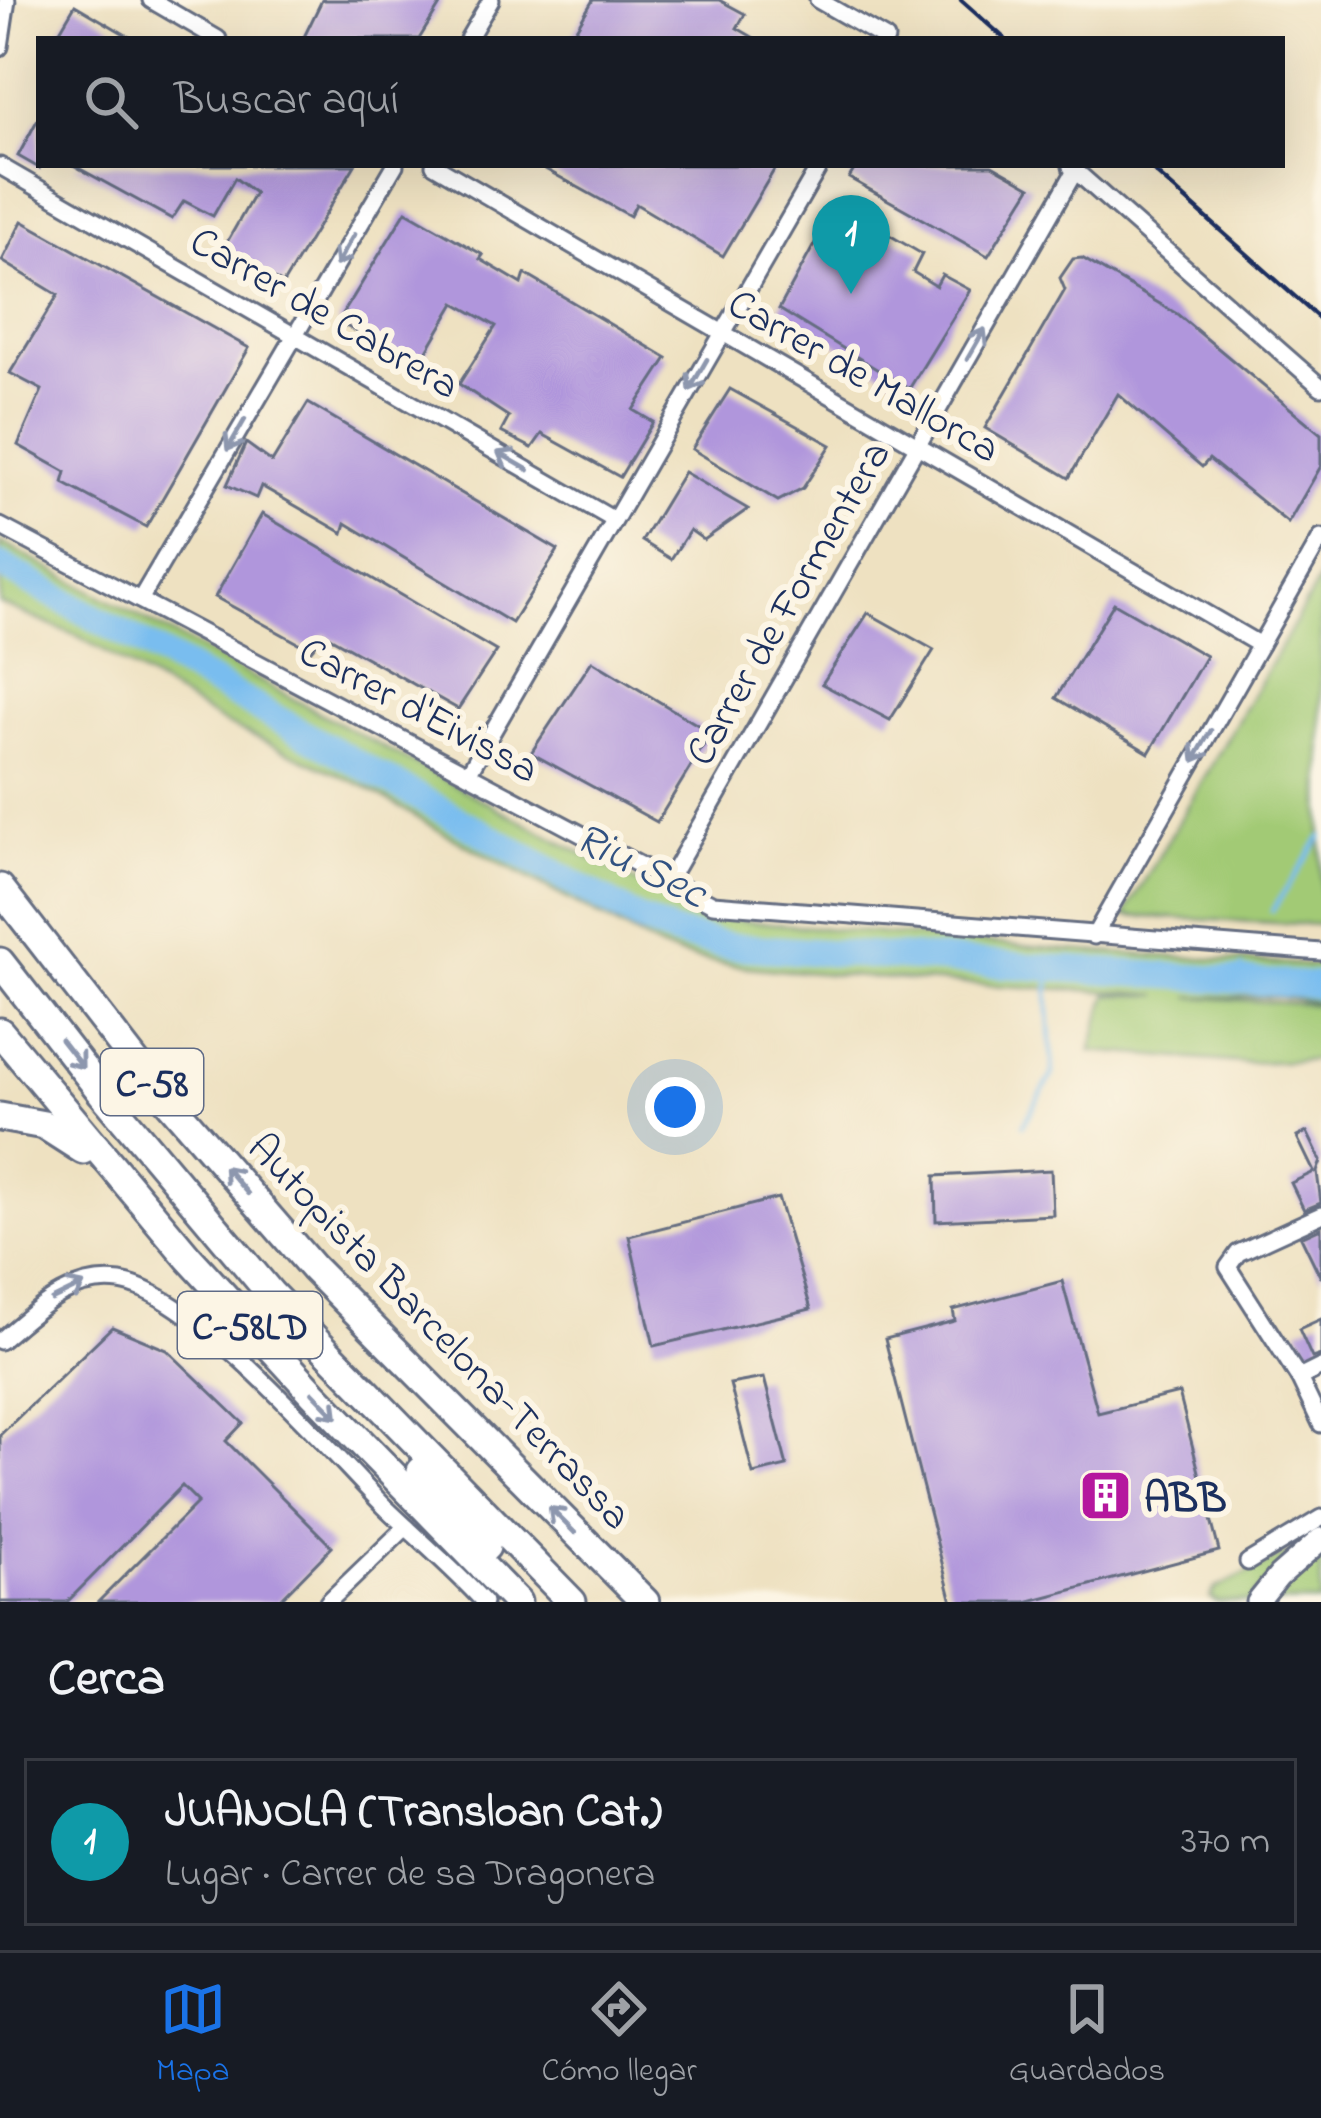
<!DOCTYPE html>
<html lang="es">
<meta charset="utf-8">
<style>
:root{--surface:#171b24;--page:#20242c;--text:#f1f3f6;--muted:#9ea1a6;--line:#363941;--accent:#1a73e8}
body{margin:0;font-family:"Indie Flower",sans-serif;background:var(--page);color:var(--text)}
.you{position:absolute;left:675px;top:1107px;width:42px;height:42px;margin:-30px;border:9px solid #fff;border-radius:50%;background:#1a73e8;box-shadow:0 0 0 18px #1a73e833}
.badge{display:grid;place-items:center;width:78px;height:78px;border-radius:50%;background:var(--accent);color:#fff;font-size:39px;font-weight:700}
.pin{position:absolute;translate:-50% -99px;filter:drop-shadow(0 3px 6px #0008)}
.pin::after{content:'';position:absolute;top:63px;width:42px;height:36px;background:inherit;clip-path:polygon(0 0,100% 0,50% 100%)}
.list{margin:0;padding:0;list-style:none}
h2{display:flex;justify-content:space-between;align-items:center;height:156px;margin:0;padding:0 48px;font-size:51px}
h2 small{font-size:39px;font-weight:400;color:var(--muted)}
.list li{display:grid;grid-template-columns:78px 1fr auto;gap:36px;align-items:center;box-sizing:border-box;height:168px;margin:0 24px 24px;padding:0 24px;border:3px solid var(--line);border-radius:0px}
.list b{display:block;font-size:45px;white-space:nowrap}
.list p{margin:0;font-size:39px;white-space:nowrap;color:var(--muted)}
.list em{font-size:39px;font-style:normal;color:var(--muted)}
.icon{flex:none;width:66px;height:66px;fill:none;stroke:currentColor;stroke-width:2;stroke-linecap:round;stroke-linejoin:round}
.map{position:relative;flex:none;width:1321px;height:1602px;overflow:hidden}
.search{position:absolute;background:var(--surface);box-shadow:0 12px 48px #0002;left:36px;right:36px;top:36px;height:132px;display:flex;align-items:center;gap:30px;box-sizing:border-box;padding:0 42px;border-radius:0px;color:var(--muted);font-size:45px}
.sheet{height:348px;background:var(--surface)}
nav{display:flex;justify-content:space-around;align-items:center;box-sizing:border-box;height:168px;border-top:3px solid var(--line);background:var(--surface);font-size:33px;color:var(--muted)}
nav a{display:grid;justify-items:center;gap:6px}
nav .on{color:var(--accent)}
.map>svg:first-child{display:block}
.green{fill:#a2ca75;stroke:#5e7c6a;stroke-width:3}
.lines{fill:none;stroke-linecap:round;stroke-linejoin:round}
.stream{stroke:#79bdef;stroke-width:4.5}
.river{stroke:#79bdef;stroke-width:27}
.building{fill:#b096dc}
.street-casing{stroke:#656d81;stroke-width:21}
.secondary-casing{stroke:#656d81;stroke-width:27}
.highway-casing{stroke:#656d81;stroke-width:33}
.street{stroke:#fff;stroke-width:15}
.secondary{stroke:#fff;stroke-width:21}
.highway{stroke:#fff;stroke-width:27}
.rail{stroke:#1b2f5e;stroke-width:4.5}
.oneway{stroke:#8d97ae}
.labels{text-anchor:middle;stroke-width:12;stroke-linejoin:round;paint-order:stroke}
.shield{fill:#fcf5e5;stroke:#5e6a86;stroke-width:3}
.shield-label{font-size:39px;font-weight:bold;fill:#1b2f5e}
.street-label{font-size:42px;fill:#1b2f5e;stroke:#fcf5e5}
.poi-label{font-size:42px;font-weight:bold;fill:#1b2f5e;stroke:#fcf5e5;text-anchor:start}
.water-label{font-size:45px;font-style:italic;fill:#325282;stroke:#fcf5e5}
</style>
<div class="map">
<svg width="1321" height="1602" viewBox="0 0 1321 1602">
<rect width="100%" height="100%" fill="#fcf5e5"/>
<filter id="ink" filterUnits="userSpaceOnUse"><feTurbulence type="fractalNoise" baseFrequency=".00833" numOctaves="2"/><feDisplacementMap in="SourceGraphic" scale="24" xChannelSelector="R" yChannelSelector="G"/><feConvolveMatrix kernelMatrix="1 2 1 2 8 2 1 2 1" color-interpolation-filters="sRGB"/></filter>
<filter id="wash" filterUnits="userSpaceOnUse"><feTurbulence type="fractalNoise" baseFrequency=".004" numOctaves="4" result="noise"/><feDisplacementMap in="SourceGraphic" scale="48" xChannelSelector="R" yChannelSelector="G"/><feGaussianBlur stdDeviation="2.7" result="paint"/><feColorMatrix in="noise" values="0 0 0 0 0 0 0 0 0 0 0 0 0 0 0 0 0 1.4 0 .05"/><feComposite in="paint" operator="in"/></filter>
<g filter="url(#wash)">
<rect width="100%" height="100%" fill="#eee1c1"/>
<g class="green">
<path d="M0,542L701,917L1067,950L1321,966V1003L1279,997H1189L1321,1005V1060L1244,1063L1091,1051L1107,995H1159C1048,987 937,984 827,974C771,969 716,967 662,949L435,828L366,787L224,723L80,637L0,604Z"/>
<path d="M1321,577V925L1124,916Z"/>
<path d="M1321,1553V1602H1270L1282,1582Z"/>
<path d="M1287,1554L1292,1555L1249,1602H1216L1210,1598L1215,1589Z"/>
</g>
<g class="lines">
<g class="stream">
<path d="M1272,911L1321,837"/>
<path d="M1232,981L1242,967"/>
<path d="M1023,1125L1053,1074L1048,995L1051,970"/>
</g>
<path class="river" d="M0,565L640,920L674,934L729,946L1321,986"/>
</g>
<g id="blocks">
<g class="building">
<path d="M322,0H443L419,39H303Z"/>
<path d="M593,0H719L745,14L737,28L756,39H570Z"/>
<path d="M75,5L133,39H55Z"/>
<path d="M39,117V168L18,156Z"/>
<path d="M73,165H355L283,284L223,249L255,193L235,178L213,216L184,201L172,219Z"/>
<path d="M538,165H777L723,256L636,204L630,216Z"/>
<path d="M857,165H992L1031,187L988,256L849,178Z"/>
<path d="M406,211L483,255L480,259L522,284L525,274L667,358L633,410L653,422L620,477L542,434L532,448L501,432L509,417L459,384L496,326L455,303L419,364L338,322Z"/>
<path d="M22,221L249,348L146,527L63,483L66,472L18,445L42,390L10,373L58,295L2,261Z"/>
<path d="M867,222L922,254L913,272L936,286L942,275L970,290L909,389L779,309L826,223L856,238Z"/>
<path d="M1082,258L1177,314L1321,434V466L1288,523L1209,459L1202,467L1118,394L1069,478L985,428L1065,290L1060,278L1073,259Z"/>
<path d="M730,389L831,445L803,488L778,501L692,449Z"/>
<path d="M308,403L558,550L512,623L346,523L343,533L261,486L256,498L227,485L246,443L272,462Z"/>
<path d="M684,472L748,509L704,540L690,530L671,559L642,541Z"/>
<path d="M262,514L496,651L458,709L324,634L311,650L215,597Z"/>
<path d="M1114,603L1206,656L1149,753L1056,698Z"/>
<path d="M868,613L934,650L890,720L822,684Z"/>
<path d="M592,661L711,733L657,822L531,753Z"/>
<path d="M1307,1132L1321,1161L1317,1172L1321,1203L1304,1210L1291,1183L1314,1172L1297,1137Z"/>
<path d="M1051,1170L1053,1215L936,1221L935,1176Z"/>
<path d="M778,1198L811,1309L654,1346L629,1236Z"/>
<path d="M1321,1228V1278L1301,1237Z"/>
<path d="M1062,1281L1098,1413L1179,1393L1219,1551L1026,1602H952L885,1339L955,1321L953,1310Z"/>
<path d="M1321,1319V1355L1312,1358L1299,1329Z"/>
<path d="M112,1327L167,1350L243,1423L226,1441L332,1547L278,1602H98L198,1502L182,1486L67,1602H0V1435Z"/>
<path d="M764,1378L787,1466L753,1474L730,1384Z"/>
</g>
</g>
</g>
<g filter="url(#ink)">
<use href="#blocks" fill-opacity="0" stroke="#656d81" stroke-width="3"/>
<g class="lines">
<defs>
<g id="street">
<path d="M151,0L218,39"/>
<path d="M818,0L886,39"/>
<path d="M468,39L491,0"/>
<path d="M0,47L7,0"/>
<path d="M434,165L1260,645"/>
<path d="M0,166L614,520"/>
<path d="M1071,167L1321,387"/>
<path d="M0,526L713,904L1321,952"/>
<path d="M140,600L395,165"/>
<path d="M468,774L820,165"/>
<path d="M667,883L1075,171"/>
<path d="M1094,936L1321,538"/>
<path d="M1321,1215L1238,1253L1228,1267L1299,1378L1321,1424"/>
<path d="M0,1341C35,1312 70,1275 120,1282C194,1293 328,1449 384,1506C417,1538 453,1568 484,1602"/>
<path d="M1299,1378L1321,1367"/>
<path d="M1248,1562L1321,1518"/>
<path d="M328,1602L406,1527"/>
</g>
<path id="secondary" d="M1258,1602L1279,1576L1321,1539"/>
<g id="highway">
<path d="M0,888L138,1066L313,1268L645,1602"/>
<path d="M0,962L102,1093L271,1294L572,1602"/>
<path d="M0,1032L188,1257L314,1394L517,1602"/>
<path d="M0,1117L44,1125L83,1150"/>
<path d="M421,1471L486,1547"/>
</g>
</defs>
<use href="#street" class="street-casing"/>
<use href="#secondary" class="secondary-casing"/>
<use href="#highway" class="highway-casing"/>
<use href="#street" class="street"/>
<use href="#secondary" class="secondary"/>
<use href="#highway" class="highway"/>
<g class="rail">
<path d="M961,0L1005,39"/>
<path d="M1147,165L1321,320"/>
</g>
</g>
<defs><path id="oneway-shaft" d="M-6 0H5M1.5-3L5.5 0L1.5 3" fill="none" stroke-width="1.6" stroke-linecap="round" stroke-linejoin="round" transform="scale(3)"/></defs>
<g class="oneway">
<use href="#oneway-shaft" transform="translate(345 250) rotate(120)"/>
<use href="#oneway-shaft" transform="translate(976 344) rotate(-60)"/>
<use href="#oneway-shaft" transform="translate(698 375) rotate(120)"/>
<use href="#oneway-shaft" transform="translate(236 435) rotate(120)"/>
<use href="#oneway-shaft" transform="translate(513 461) rotate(-150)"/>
<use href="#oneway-shaft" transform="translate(1202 746) rotate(120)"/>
<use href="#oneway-shaft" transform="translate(72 1054) rotate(52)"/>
<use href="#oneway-shaft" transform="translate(236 1180) rotate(-131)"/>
<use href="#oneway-shaft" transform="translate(68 1292) rotate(-26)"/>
<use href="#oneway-shaft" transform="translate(325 1405) rotate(46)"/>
<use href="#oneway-shaft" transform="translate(562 1520) rotate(-135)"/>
</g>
</g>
<defs>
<symbol id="building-square" viewBox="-11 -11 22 22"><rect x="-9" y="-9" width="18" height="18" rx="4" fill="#b5179e" stroke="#fcf5e5"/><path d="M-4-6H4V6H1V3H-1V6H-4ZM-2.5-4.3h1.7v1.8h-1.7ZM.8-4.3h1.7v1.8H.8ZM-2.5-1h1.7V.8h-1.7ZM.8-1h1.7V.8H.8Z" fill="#fff"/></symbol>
</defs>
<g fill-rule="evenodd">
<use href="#building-square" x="1076" y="1466" width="59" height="59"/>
</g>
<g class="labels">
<g class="shield">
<rect x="101" y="1049" width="102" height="66" rx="9"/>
<rect x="178" y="1292" width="144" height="66" rx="9"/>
</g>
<g class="shield-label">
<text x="152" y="1096">C-58</text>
<text x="250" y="1339">C-58LD</text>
</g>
<g class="street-label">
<text transform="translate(326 311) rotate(30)" y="15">Carrer de Cabrera</text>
<text transform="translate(865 374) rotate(30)" y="15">Carrer de Mallorca</text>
<text transform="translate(786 602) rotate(-60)" y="15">Carrer de Formentera</text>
<text transform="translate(420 708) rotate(28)" y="15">Carrer d'Eivissa</text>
<text transform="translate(441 1330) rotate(46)" y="15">Autopista Barcelona-Terrassa</text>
</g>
<g class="poi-label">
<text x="1144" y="1511">ABB</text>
</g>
<g class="water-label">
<text transform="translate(642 863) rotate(26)" y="16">Riu Sec</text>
</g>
</g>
</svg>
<div class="you"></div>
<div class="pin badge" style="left:851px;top:294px;background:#0f9aa8">1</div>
<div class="search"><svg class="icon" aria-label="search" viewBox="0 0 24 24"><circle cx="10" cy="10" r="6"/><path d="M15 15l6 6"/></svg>Buscar aquí</div>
</div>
<section class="sheet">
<h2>Cerca<small></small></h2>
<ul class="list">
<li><span class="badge" style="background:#0f9aa8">1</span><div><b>JUANOLA (Transloan Cat.)</b><p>Lugar · Carrer de sa Dragonera</p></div><em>370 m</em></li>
</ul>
</section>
<nav>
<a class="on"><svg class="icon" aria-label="map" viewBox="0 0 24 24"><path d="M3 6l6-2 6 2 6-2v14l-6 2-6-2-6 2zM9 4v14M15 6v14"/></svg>Mapa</a>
<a><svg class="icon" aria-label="directions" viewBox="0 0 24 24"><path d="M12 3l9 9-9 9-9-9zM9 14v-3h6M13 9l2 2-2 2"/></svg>Cómo llegar</a>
<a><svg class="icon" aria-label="saved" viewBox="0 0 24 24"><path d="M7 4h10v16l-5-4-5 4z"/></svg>Guardados</a>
</nav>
